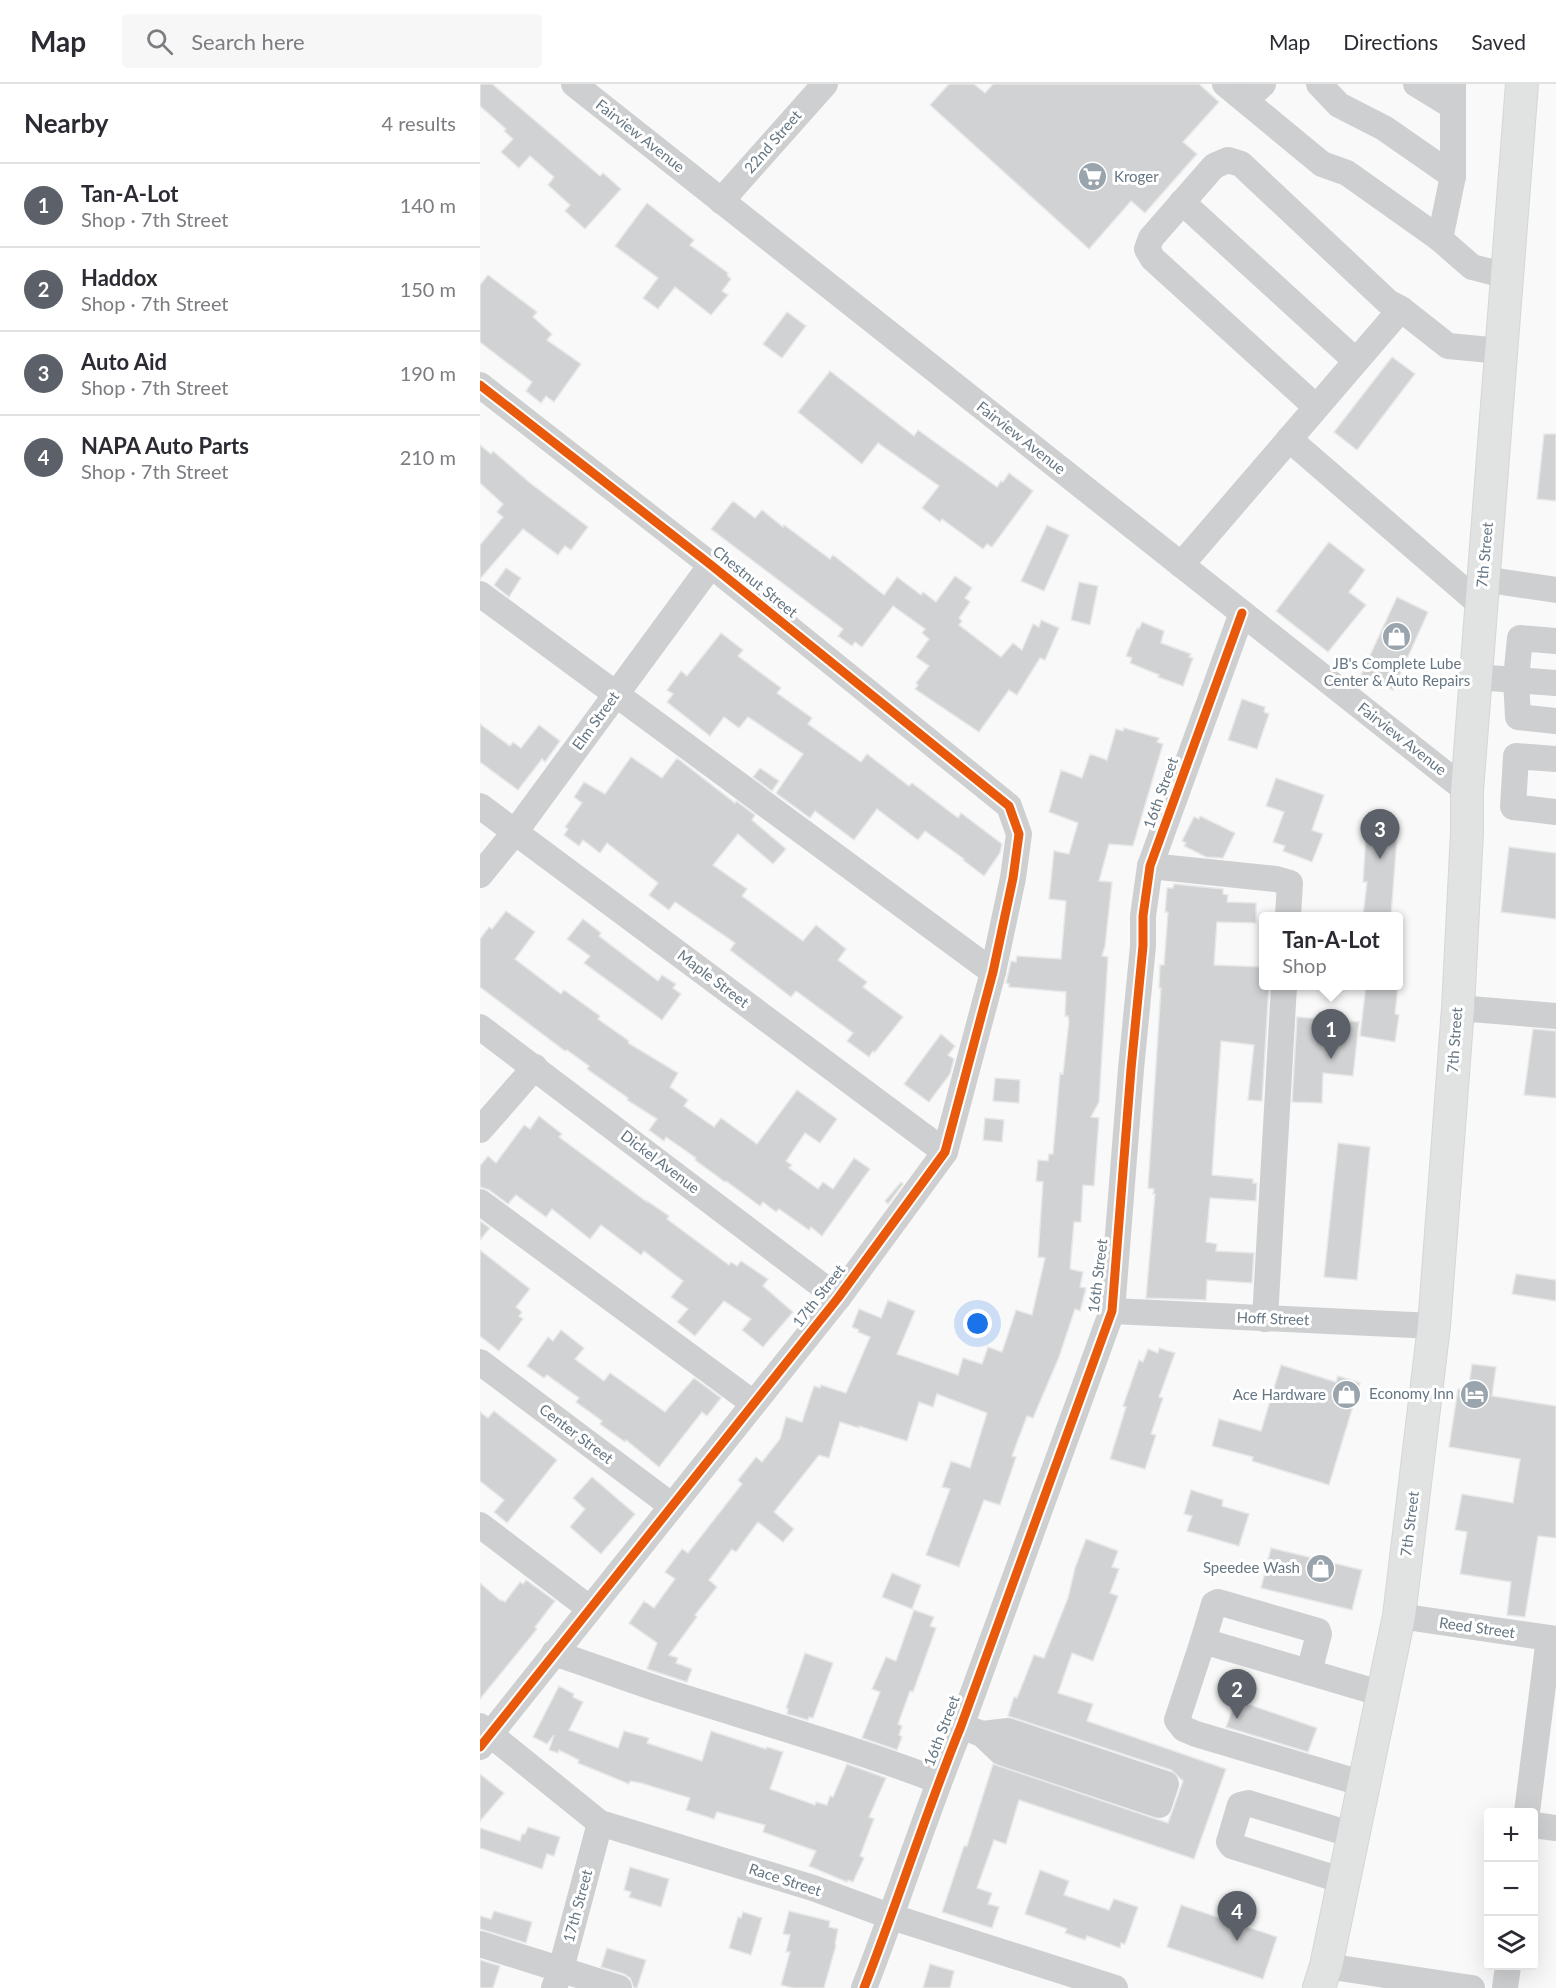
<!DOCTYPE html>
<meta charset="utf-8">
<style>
:root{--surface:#fff;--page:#f7f7f7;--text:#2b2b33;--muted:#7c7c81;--line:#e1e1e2;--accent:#5c6169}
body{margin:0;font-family:Lato,sans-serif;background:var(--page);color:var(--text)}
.controls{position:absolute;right:18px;bottom:18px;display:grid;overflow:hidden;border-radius:6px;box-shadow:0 6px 24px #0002}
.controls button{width:54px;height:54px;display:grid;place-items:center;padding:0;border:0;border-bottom:2px solid var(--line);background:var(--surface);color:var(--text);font:30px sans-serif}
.you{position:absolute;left:498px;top:1240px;width:21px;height:21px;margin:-15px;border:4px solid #fff;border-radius:50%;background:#1a73e8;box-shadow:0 0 0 9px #1a73e833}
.badge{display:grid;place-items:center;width:39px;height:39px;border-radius:50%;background:var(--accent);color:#fff;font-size:20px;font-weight:700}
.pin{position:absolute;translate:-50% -50px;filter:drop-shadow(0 2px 3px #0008)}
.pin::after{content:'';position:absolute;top:32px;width:21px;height:18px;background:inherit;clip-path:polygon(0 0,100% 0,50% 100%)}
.popup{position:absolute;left:779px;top:828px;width:144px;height:78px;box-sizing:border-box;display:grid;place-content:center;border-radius:6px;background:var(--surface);filter:drop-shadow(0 2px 4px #0005);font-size:20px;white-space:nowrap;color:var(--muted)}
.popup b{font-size:22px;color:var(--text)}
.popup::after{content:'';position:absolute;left:50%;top:100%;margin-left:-12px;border:12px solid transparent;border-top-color:var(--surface)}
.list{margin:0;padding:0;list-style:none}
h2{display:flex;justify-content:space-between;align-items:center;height:78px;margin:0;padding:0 24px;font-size:26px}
h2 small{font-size:20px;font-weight:400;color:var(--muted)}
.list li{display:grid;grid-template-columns:39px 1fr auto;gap:18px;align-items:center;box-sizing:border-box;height:84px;padding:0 24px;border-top:2px solid var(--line)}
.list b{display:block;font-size:22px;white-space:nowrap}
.list p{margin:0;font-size:20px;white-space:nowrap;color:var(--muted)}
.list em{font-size:20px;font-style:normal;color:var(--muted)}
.icon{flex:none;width:33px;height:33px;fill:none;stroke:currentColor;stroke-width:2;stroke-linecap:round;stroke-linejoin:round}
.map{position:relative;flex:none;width:1076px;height:1904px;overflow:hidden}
header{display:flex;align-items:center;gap:36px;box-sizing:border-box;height:84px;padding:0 30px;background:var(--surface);border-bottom:2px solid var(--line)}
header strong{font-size:28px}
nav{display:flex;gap:33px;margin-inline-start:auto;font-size:21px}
.search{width:420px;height:54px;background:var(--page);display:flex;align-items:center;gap:15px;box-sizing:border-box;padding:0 21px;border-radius:6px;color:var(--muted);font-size:22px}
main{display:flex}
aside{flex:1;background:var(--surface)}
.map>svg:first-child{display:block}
.building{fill:#d0d2d3;stroke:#e8e8e8;stroke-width:1.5}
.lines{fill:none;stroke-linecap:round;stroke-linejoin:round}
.major-casing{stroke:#d5d6d7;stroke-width:34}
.minor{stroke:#cecfd0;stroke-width:26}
.major{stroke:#e1e2e2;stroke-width:32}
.cycleway-casing{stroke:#fff;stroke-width:13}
.cycleway{stroke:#e8590c;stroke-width:9}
.labels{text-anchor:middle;stroke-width:6;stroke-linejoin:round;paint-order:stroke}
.street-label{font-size:15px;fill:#657683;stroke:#fff}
.poi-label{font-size:15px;fill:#657683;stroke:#fff;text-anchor:end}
</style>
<header>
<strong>Map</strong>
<div class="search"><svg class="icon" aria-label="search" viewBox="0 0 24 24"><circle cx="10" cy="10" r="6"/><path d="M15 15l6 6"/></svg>Search here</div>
<nav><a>Map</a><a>Directions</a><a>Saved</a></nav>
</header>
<main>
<aside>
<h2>Nearby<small>4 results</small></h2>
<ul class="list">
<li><span class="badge">1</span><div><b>Tan-A-Lot</b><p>Shop · 7th Street</p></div><em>140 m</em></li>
<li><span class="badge">2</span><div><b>Haddox</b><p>Shop · 7th Street</p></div><em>150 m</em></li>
<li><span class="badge">3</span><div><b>Auto Aid</b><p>Shop · 7th Street</p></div><em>190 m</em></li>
<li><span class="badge">4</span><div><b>NAPA Auto Parts</b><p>Shop · 7th Street</p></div><em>210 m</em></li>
</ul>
</aside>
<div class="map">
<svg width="1076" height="1904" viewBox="0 0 1076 1904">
<rect width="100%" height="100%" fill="#f9f9f9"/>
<g class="building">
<path d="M0,0H12L120,92L123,89L141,105L105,145L85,127L90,121L68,101L74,93L50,72L39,84L21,68L33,55L24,47L26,45L0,22Z"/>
<path d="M469,0H494L505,9L513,0H719L739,18L703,58L717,70L665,129L651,117L609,165L450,21Z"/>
<path d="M167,119L214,156L210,161L248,189L247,191L251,195L242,207L248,211L231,231L195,203L178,225L163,214L178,194L135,162Z"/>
<path d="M8,191L57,228L53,233L72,250L67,256L101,280L74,318L66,312L61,319L46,307L52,298L0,258V201Z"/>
<path d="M307,228L326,242L302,274L283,260Z"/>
<path d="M912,273L935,290L877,366L854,348Z"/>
<path d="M350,287L434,352L438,346L517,403L521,397L523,398L529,389L553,407L512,463L507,460L503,465L462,435L460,438L442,424L459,402L398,359L382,380L318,328Z"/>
<path d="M1064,350H1076V417L1057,415Z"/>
<path d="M0,361L11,370L13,367L50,399L108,443L91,466L85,462L78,471L43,445L0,495V461L23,433L17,428L23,420L0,399Z"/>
<path d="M253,417L275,434L282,426L303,443L304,441L350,475L353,471L404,511L417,493L441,511L443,508L456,518L475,492L492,504L485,514L490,518L479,534L482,537L479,541L521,573L533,559L542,566L553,540L559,543L561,536L579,544L565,576L560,574L537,611L529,606L499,648L435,605L438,601L436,599L449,582L436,573L449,555L442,549L445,545L413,522L382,563L375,558L372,562L358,552L363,545L231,445Z"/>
<path d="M567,441L589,451L564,507L541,497Z"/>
<path d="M849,458L885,486L869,508L886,521L848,568L796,527Z"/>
<path d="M26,484L41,494L29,513L14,501Z"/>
<path d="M599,498L618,502L610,541L591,536Z"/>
<path d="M917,513L948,528L913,606L881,591Z"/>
<path d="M662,538L684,547L681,559L711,570L709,573L713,574L703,602L678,593L679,591L650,579L652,574L646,572L657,544L659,545Z"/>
<path d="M241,549L263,566L258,572L301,604L297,609L332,634L328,640L381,678L387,670L429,702L432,699L478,734L481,729L522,760L520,769L504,792L483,776L484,775L445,747L438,756L397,725L374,756L335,727L330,734L296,709L323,670L268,633L259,644L244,633L230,652L187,618L193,610L187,606L201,587L207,592Z"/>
<path d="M762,615L785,623L784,628L789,630L777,665L748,656Z"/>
<path d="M0,640L30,662L33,658L41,664L59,641L80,657L65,678L62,675L38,706L0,678Z"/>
<path d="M644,644L679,654L677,658L683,660L653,762L629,760L619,797L632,798L625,862L622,872L628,873L619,1018L611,1033L619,1034L614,1102L603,1101L601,1138H594L590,1185L603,1188L600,1203L606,1204L600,1227L595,1225L579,1273L553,1334L547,1332L532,1372L536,1373L520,1421L504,1416L479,1483L446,1471L470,1405L462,1403L471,1377L490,1384L507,1329L457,1310L453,1323L439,1318L427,1357L379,1342V1344L360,1338L349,1374L339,1371L294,1428L314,1445L303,1458L278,1438L256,1468L252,1465L229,1496L237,1503L215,1531L217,1533L189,1571L198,1574L196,1579L212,1585L207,1598L167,1585L177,1559L149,1539L164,1517L174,1524L195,1495L185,1488L202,1465L208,1469L262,1400L258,1396L276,1373L282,1378L300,1355L306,1333L322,1338L334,1302L340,1304L341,1301L366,1309L390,1253L378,1248L379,1246L372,1243L379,1225L401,1234L408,1216L435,1227L417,1270L478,1291L483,1274L502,1280L508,1263L522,1268L536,1226L552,1231L565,1174L558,1173L563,1098L556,1097L558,1076L568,1077L569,1070H573L580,989L583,990L589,937L588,932H585L586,908L529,903V900L526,899L531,877L536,878L537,872L581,875L586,817L569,815L574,767L589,770L598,739L569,728L581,686L602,694L610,670L627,676L636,645L643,647Z"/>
<path d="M151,673L182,694L197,674L255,719L256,717L275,731L272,736L306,765L293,780L258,750L233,781L267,805L262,812L323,857L336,841L366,865L358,876L387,898L383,903L423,933L395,968L393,967L389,973L367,957L373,949L316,907L311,913L250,866L255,859L195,818L189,826L169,811L178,799L127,759L120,769L103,756L99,762L84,751L88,745L85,743L102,719L94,713L104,698L125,710Z"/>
<path d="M280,684L299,697L292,707L273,693Z"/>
<path d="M796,694L844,711L832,746L843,750L832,778L803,767L805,762L793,758L804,728L786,722Z"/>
<path d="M720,732L755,749L743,774L726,773L704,762L706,759L702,757L714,733L719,735Z"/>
<path d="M886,751L917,753L911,832H883L887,798H883Z"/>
<path d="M1029,763L1076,769V835L1021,828Z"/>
<path d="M694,800L743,805V810L748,811L747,818L776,819V839L737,838L734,881L783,883L782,901L789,902L782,1017L768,1016L774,961L741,957L732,1091L773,1095V1099H777L776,1117L730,1114L726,1158L737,1160L736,1167L774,1169L772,1199L727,1196L726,1216L666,1214L675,1110H673L674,1105L668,1104L681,904H679L680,881H684L688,828H685L687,804H693Z"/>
<path d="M26,827L55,848L35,875L81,910L84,906L120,932L118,935L149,957L148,959L198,989L190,1003L208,1016L204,1022L234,1043L241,1034L277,1060L317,1006L357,1035L340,1059L325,1049L306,1077L312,1081L309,1084L338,1105L343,1098L353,1105L374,1074L390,1085L342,1152L331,1143L329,1146L299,1125L296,1128L283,1118L280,1122L246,1097L245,1098L215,1076L216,1074L186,1053L184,1057L169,1046L177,1035L147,1016L148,1014L107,985L109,982L87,966L85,967L0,903V855L9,843L12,845Z"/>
<path d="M103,835L121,849L119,852L178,897L182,891L196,900L193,904L201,910L182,936L104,879L110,872L87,855Z"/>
<path d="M886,902H918L915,930L919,931L915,958L880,952Z"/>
<path d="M817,933L879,938L873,992L843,989L842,1019L812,1018Z"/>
<path d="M1053,945L1076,947V1014L1044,1011Z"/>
<path d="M461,950L475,962L468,971L474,975L470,990L449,1018L424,1000Z"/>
<path d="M515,994L540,996L539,1019L513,1017Z"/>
<path d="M59,1032L82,1050L79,1053L167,1118V1117L189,1132L187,1135L249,1181L251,1178L257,1182L261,1177L288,1195L283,1202L313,1228L283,1263L262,1246L271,1235L244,1217L215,1252L197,1238L208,1225L191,1213L203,1197L164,1167L161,1171L121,1141L110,1155L72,1125L66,1133L36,1111L28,1120L9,1106L0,1103V1082L8,1072L16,1079L44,1041L50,1045Z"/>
<path d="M505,1034L524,1036L522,1058L503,1056Z"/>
<path d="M858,1059L890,1063L877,1196L844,1193Z"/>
<path d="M421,1098L423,1100L408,1120L405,1117Z"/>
<path d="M0,1137L10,1144L0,1156Z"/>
<path d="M0,1166L50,1205L36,1223L42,1228L39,1232L43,1235L19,1267L0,1252Z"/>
<path d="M1036,1190L1076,1196V1217L1032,1210Z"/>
<path d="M81,1246L104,1264L95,1275L124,1297L130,1289L185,1328L214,1294L241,1314L227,1332L222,1328L179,1383L146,1356L145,1358L120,1340L122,1337L96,1318L99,1314L67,1291L64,1294L47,1282L68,1253L73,1257Z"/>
<path d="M679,1264L695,1269L679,1313L683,1314L671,1350L676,1351L665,1385L630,1375L646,1323L643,1322L659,1276L663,1278L668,1265L678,1269Z"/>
<path d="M992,1280L1016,1283L1012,1312L1076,1322V1454L1058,1452L1045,1533L1027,1531L1031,1498L980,1490L987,1448L975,1446L982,1410L1033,1419L1040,1375L969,1363L978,1305L988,1307Z"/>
<path d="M801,1281L856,1298L858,1292L880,1299L849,1401L772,1377L773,1373L732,1362L739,1335L781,1347Z"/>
<path d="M14,1327L77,1376L27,1439L14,1428L24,1416L0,1397V1328L8,1334Z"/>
<path d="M112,1393L155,1430L121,1470L90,1443L105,1425L93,1414Z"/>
<path d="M711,1406L743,1416L742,1422L769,1430L759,1462L707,1447L712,1432L704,1430Z"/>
<path d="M606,1455L638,1467L632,1483L639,1485L630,1509L638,1512L613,1577L592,1569L578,1609L613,1620L607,1637L746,1685L714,1775L539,1716L526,1760L514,1756L497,1804L512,1809L508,1820L519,1823L512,1844L462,1828L484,1762H487L513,1680L688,1739L703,1697L691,1686L528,1632L534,1613L537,1614L554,1571L564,1574L588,1514L595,1484Z"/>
<path d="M791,1464L882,1486L872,1526L781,1504Z"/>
<path d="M412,1489L441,1501L432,1525L402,1513Z"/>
<path d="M46,1496L75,1517L55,1543L57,1545L0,1615V1499L21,1517L22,1516L25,1518L40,1498L43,1500Z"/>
<path d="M434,1526L454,1533L450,1542L456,1544L433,1608L430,1607L418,1640L422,1642L419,1651L422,1653L417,1666L382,1654L400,1608L392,1605L406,1573L416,1577Z"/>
<path d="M325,1569L353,1579L333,1634L329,1633L328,1636L307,1630L308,1625L306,1624Z"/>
<path d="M79,1602L94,1610L93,1613L103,1618L89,1646L138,1664L144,1647L169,1654L167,1659L222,1677L231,1647L286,1665L287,1663L303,1668L290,1705L335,1721L336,1718L347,1721L350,1712L353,1713L367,1680L406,1694L389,1733L394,1735L380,1772L384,1774L373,1798L368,1796L367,1798L329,1782L336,1767L283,1748L285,1741L237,1728L234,1735L206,1726L210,1714L161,1699L150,1697L149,1700L98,1679L99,1676L79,1666L78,1669L69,1666L74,1651L67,1660L53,1653Z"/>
<path d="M756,1616L837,1644L828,1668L746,1643Z"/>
<path d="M0,1690L24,1709L0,1737Z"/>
<path d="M48,1743L80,1753L74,1772L67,1770L62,1785L0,1764V1744L40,1757L42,1750H45Z"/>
<path d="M150,1783L189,1795L181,1823L149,1813L151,1808L144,1806Z"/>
<path d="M560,1786L589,1797L584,1811L629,1826L634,1815L658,1823L645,1860L641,1859L640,1864L607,1852L605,1856L585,1849L587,1845L585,1844L545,1830Z"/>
<path d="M701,1821L797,1853L783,1895L687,1863Z"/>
<path d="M14,1827L52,1838L46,1859L0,1845V1832L11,1835Z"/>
<path d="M309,1827L350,1837L349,1843L358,1845L355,1860L356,1861L344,1904H313L301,1901L310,1868H306L310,1851L303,1850Z"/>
<path d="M263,1828L282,1834L271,1871L249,1864L258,1833L261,1834Z"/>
<path d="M127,1864L166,1876L157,1904H154L150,1894L144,1890L121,1883Z"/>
<path d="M0,1876L20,1882L13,1904H0Z"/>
<path d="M450,1880L474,1887L470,1904H443Z"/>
</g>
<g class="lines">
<defs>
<path id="major" d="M839,1904L846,1882L919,1532L954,1242L978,924L987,748V707L1042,0"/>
</defs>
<use href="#major" class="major-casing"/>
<g class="minor">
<path d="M94,0L987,707"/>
<path d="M745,0L842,80L867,89L960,155L992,183L1027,192"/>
<path d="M839,0L859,21L904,44L973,92"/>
<path d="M936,0L972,22"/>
<path d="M766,16L783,0"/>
<path d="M241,117L345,0"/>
<path d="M702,118L876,277"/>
<path d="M960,155L973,92V0"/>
<path d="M0,301L231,481L529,722L539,750L533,794L513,888L465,1068L358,1214L0,1663"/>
<path d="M836,323L673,175L667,165L671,154L734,82L748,76L761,80L908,218L921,225"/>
<path d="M809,355L1001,521"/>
<path d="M701,481L921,225L968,262L1021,267"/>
<path d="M1003,495L1076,506"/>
<path d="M0,510L513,888"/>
<path d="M1076,557L1040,554L1036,595L1038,633L1076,637"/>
<path d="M996,593L1076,599"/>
<path d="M1076,675L1036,672L1033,723L1076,728"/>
<path d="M0,722L465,1068"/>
<path d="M670,782L796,795L810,799L808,832"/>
<path d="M0,791L35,748L231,481"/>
<path d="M978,924L1076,932"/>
<path d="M0,943L358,1214"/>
<path d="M0,1046L55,983"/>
<path d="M0,1118L273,1319"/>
<path d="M632,1227L954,1242"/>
<path d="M785,1235L804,902"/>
<path d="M0,1278L192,1422"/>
<path d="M0,1441L109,1524"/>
<path d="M919,1532L1076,1555"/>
<path d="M723,1557L734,1520L738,1518L838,1547L839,1550L829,1588"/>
<path d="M74,1569C110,1581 145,1594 181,1606C274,1636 368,1662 459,1697"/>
<path d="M0,1642L120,1739L333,1804L412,1833L635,1904"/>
<path d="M481,1642L502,1650L521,1668L679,1721L686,1700L528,1647L502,1650"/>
<path d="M884,1700L716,1650L704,1645L697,1636L723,1557L903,1610"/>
<path d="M1047,1728L1069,1554"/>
<path d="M1054,1741L1076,1744"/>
<path d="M864,1797L752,1762L749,1758L760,1721L768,1719L873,1751"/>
<path d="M0,1860L139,1904"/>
<path d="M846,1882L992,1904"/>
<path d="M74,1904L81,1885L120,1739"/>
<path d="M384,1904C418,1817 446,1728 481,1642L632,1227L651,985L663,862V832L670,782L762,529"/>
<path d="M1025,1904L1028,1882"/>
</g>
<use href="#major" class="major"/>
<defs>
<g id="cycleway">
<path d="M0,301L231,481L529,722L539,750L533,794L513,888L465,1068L358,1214L0,1663"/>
<path d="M384,1904C418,1817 446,1728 481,1642L632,1227L651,985L663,862V832L670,782L762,529"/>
</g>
</defs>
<use href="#cycleway" class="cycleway-casing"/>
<use href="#cycleway" class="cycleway"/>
</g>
<defs>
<symbol id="supermarket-disc" viewBox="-11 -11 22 22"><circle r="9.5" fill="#99a4ac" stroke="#fff"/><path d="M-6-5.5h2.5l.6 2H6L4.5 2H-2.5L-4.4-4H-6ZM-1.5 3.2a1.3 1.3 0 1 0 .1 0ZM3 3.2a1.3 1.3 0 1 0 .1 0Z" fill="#fff"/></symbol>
<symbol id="shop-disc" viewBox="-11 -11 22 22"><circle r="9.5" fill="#99a4ac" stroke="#fff"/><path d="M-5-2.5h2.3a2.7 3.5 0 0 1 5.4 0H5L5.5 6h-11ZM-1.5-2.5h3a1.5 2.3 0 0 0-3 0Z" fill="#fff"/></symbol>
<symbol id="hotel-disc" viewBox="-11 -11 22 22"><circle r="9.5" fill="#99a4ac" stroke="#fff"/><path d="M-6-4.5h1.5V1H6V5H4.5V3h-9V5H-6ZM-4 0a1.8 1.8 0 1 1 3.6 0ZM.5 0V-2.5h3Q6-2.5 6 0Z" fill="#fff"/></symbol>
</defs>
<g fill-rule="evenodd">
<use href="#supermarket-disc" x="596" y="76" width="33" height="33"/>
<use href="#shop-disc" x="900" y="536" width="33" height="33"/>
<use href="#hotel-disc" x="978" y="1294" width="33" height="33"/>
<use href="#shop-disc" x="850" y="1294" width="33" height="33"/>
<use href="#shop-disc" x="824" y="1468" width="33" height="33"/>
</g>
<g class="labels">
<g class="street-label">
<text transform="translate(160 52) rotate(38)" y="5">Fairview Avenue</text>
<text transform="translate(293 58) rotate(-49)" y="5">22nd Street</text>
<text transform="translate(541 354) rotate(38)" y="5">Fairview Avenue</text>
<text transform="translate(1005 471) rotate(-85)" y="5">7th Street</text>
<text transform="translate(275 498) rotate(39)" y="5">Chestnut Street</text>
<text transform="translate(116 637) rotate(-54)" y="5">Elm Street</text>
<text transform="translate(922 655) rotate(38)" y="5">Fairview Avenue</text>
<text transform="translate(681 709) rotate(-70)" y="5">16th Street</text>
<text transform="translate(233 895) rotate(37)" y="5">Maple Street</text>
<text transform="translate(975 956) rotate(-86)" y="5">7th Street</text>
<text transform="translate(180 1078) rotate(37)" y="5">Dickel Avenue</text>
<text transform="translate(618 1192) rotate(-83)" y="5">16th Street</text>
<text transform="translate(339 1212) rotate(-52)" y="5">17th Street</text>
<text transform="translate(793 1235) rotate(2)" y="5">Hoff Street</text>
<text transform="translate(96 1350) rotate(37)" y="5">Center Street</text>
<text transform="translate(930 1440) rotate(-83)" y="5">7th Street</text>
<text transform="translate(997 1544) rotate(8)" y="5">Reed Street</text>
<text transform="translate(462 1647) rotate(-69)" y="5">16th Street</text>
<text transform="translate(305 1796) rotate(18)" y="5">Race Street</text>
<text transform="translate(98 1822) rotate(-75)" y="5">17th Street</text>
</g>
<g class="poi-label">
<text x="634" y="98" text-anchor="start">Kroger</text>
<text x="917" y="585" text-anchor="middle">JB's Complete Lube<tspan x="917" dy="17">Center &amp; Auto Repairs</tspan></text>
<text x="974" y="1315">Economy Inn</text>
<text x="846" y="1316">Ace Hardware</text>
<text x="820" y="1489">Speedee Wash</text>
</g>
</g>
</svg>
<div class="controls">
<button>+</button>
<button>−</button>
<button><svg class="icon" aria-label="layers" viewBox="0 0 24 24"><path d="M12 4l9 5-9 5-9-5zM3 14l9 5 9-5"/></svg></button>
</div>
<div class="you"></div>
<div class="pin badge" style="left:851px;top:975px">1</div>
<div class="popup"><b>Tan-A-Lot</b>Shop</div>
<div class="pin badge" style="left:757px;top:1635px">2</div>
<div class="pin badge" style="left:900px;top:775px">3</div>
<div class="pin badge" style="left:757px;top:1857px">4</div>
</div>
</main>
